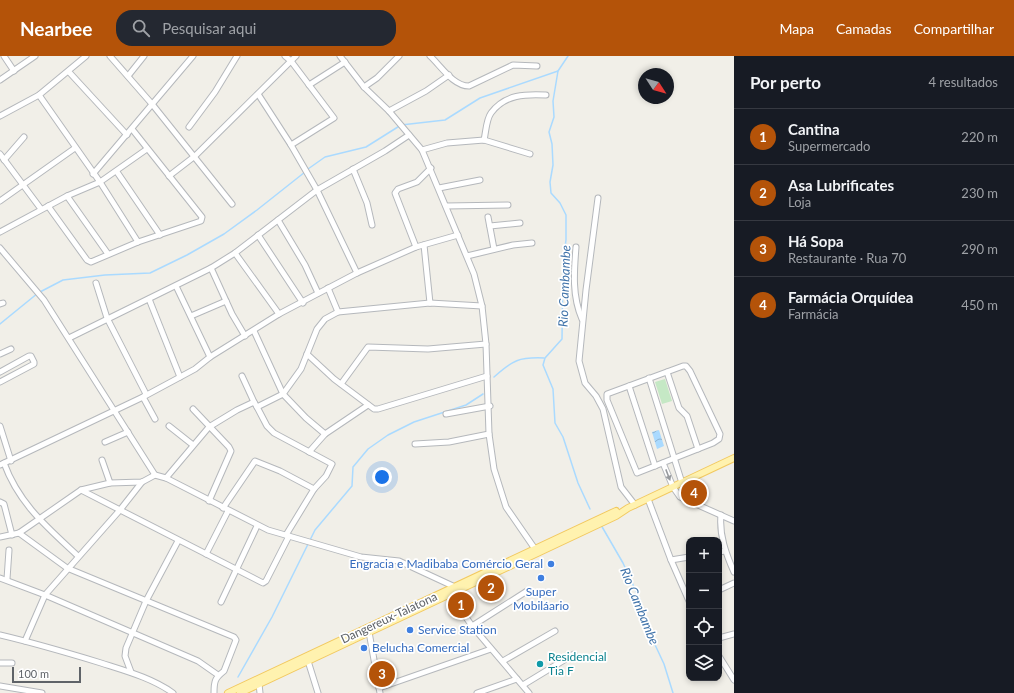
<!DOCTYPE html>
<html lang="pt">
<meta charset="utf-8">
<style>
:root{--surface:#171b24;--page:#242831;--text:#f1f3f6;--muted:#9ea1a6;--line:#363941;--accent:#b45309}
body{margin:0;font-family:Lato,sans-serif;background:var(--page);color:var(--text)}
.controls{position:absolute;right:12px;bottom:12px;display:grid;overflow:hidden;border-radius:8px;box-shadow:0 2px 6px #0003}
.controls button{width:36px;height:36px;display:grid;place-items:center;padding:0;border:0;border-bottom:1px solid var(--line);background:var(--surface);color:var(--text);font:20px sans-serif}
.compass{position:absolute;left:638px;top:12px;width:36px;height:36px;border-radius:50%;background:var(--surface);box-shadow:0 2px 6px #0003;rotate:126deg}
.scale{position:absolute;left:12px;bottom:10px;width:69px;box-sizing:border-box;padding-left:4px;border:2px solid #5f6368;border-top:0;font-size:11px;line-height:14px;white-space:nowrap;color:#5f6368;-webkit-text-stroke:3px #fff;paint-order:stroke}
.you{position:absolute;left:382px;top:421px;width:14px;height:14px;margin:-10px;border:3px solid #fff;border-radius:50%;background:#1a73e8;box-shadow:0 0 0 6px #1a73e833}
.badge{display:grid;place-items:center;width:26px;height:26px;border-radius:50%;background:var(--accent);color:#fff;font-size:13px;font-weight:700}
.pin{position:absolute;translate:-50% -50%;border:2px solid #fff;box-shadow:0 1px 4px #0006}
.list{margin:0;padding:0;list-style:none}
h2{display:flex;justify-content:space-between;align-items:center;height:52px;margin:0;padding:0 16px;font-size:17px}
h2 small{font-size:13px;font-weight:400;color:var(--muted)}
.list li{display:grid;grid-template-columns:26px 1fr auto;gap:12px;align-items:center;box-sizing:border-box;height:56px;padding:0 16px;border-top:1px solid var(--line)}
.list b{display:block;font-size:15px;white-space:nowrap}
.list p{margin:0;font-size:13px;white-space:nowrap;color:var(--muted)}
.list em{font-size:13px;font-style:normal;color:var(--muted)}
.icon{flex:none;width:22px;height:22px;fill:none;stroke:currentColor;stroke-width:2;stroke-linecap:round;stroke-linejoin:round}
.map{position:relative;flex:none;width:734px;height:637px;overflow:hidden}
header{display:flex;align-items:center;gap:24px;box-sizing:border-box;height:56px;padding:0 20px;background:var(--accent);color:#fff}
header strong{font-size:19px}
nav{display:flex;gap:22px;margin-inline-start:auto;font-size:14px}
.search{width:280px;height:36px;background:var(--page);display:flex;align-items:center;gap:10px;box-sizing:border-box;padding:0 14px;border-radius:16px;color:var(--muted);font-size:15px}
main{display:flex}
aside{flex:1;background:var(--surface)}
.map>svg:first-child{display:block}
.pitch{fill:#c5e8c5}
.water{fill:url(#water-waves)}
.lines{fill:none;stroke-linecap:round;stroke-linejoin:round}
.stream{stroke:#aadaff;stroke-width:1.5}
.minor-casing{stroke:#b5b8bc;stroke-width:7}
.major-casing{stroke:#f2c960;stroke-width:8}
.minor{stroke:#fff;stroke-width:5}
.major{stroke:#fff2af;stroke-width:6}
.oneway{fill:#979a9d}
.shop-dot{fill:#3f7fe0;stroke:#fff;stroke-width:1.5}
.culture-dot{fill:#0f9aa8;stroke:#fff;stroke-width:1.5}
.labels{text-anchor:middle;stroke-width:3.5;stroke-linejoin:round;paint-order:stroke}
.shop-label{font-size:12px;fill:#366cbe;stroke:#fff;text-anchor:start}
.street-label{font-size:12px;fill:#5f6368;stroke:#fff}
.culture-label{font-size:12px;fill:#0d838f;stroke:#fff;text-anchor:start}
.water-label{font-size:13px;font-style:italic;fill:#4174aa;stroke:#fff}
</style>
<header>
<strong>Nearbee</strong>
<div class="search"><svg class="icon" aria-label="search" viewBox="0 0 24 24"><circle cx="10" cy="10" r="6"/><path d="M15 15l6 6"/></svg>Pesquisar aqui</div>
<nav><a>Mapa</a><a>Camadas</a><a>Compartilhar</a></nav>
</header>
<main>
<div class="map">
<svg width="734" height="637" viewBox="0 0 734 637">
<defs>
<pattern id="water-waves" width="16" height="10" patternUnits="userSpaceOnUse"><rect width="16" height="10" fill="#aadaff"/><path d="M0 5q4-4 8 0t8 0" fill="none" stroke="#8eb4d2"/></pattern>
</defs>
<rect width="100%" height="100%" fill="#f1efe8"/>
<path class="pitch" d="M665,323L672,345L662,348L655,326Z"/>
<path class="water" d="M659,374L664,390L657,393L652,376Z"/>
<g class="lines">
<g class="stream">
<path d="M568,0L558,15L553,45L554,61L549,76L552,88L553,109L550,126L551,137L560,147L566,159V184L563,206L562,283L545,302L543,309L553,333L555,367L563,381L578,427L590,453"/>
<path d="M308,113L325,101L366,91L401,69L445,64L480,42L558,15"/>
<path d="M0,268L38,237L63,224L105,219L150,217L187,199L224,178L257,154L305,116"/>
<path d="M494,321C513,304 519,301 544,302"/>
<path d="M601,469L623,507L640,544L650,578L664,608L673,637"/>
<path d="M238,621L272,561L315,474L352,430L353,411L368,393L388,379L414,366L466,349L483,338"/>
</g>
<defs>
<g id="minor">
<path d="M4,0L14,15"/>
<path d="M110,0L152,48L232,148"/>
<path d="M285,0L291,5L334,62L291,89"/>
<path d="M340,0L364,31L389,55L422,94L474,218L482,250L486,288L489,378L494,413L506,451L535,493"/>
<path d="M430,0C441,10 453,30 469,30L513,9L537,10"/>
<path d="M69,16L127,79"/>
<path d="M128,20L144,0"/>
<path d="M0,24L35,0"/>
<path d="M309,29L345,6"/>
<path d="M364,31L377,22L399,0"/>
<path d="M258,38L291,89L317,134L357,217"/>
<path d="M39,39L100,126L138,186"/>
<path d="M389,55L426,35L449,19"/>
<path d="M0,60L39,39L86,0"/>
<path d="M189,71L215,36L237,0"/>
<path d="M484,84C486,76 486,64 491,57C505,38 526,38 546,39"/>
<path d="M422,94L447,87L484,84L530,98"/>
<path d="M0,98L41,153"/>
<path d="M4,104L24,81"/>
<path d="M353,113L367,147L372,169"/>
<path d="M117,116L160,179"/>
<path d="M93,118L193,0"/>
<path d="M169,120L195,100L296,0"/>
<path d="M439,132L480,124"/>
<path d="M67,140L108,198"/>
<path d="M598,142L586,234L579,305L585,327L596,340L603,353L621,431L635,449"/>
<path d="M0,145L75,92"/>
<path d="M48,150L87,204L91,206L138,186L201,165L202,161L132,73"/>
<path d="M446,150L508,149"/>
<path d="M488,161L494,193"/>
<path d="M278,164L305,209L318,237"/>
<path d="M490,170L520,167"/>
<path d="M0,176L67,140L100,126L147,93"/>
<path d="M258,179L303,247"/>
<path d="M424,189L430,247"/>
<path d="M416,191L395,137L398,133L417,126L431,112"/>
<path d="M576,191C574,216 572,240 582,263"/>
<path d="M0,192L44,244L155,419"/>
<path d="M235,197L279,258"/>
<path d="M467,200L513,189L532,187"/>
<path d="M211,212L232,258L245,280"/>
<path d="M96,227L107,262L146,338"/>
<path d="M176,230L210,301"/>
<path d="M328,232L338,256"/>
<path d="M149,243L180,321"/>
<path d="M0,248L3,247"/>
<path d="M191,260L226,245"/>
<path d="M254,275L283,338L306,362L325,378L368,349"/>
<path d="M69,282L211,212L235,197L317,134L385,95L409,79"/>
<path d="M0,298L11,293"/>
<path d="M307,298L334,323L374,353H378L487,320"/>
<path d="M683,310H686L690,315L720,378L719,383L713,387L637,417L607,344V338Z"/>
<path d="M0,316L29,300H31L34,306V308L0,326"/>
<path d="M667,316L679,352L687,360L698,393"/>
<path d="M242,320L254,346"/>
<path d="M649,322L682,427"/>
<path d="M341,328L368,291L428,293L486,288"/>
<path d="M629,330L655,410"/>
<path d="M143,341L155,363"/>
<path d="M257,351L267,370L274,377L332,408L326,420L314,433L286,479"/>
<path d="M193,353L229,391L231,395L209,445"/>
<path d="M446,358L490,350"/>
<path d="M0,370L11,405"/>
<path d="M169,370L193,389"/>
<path d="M105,386L128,376"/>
<path d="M415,388L449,386L489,378"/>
<path d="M309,396L325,378"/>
<path d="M102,404L110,427"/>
<path d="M4,407C19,448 47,471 78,500"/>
<path d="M663,407L673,431L680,441L734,465"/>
<path d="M0,409L143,341L195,313L210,301L279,258L357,217L416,191L458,179"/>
<path d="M166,422L268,474L361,501L399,505L455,531"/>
<path d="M81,434L263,527L266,525L289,480"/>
<path d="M648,443L671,504L689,545"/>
<path d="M0,446L4,448L12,479"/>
<path d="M223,452L255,405L280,415L314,433"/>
<path d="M721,459C719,479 726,498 734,516"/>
<path d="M19,477L67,512L234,581L236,584L224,615C215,622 214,625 214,637"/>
<path d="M0,481L19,477L81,434L110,427L142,426L155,419L166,422L209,371L237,354L254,346L257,351L283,338L301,313L317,273L325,263L338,256L430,247L482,250"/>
<path d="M719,496L725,495"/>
<path d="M206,498L228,455"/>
<path d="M671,504L689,501"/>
<path d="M0,522L45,539L198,605L218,619"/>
<path d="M7,523L9,494"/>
<path d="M719,534L734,527"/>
<path d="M450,538L472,570L529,637"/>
<path d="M221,546L257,470"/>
<path d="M472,570L527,535"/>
<path d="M369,576L380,637"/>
<path d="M0,579C34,587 68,597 101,607C126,615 152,622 173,637"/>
<path d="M719,582L734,578"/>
<path d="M25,585L45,539L120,454L142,426"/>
<path d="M719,600L734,624"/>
<path d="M308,605L318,637"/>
<path d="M503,605L555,575"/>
<path d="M0,607H12"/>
<path d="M131,616L125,600L126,592L146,545L178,485"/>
<path d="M259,628L260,637"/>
<path d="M523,629L574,598"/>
<path d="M0,630L42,637"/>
<path d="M379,632L491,593"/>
<path d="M477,637L517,623"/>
</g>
<g id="major">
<path d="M228,637L616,455"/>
<path d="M240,637L616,460L628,452L734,402"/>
</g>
</defs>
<use href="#minor" class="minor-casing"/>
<use href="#major" class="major-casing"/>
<use href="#minor" class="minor"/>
<use href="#major" class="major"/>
</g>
<defs><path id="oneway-solid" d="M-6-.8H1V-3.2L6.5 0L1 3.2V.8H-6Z"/></defs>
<use class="oneway" href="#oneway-solid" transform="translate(668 419) rotate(69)"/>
<g class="shop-dot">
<circle cx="551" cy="508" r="4"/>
<circle cx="541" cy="522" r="4"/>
<circle cx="410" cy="574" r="4"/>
<circle cx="364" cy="592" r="4"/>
</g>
<circle class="culture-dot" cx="540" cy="608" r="4"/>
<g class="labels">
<g class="shop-label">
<text x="543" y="512" text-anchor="end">Engracia e Madibaba Comércio Geral</text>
<text x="541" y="540" text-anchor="middle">Super<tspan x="541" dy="14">Mobiláario</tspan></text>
<text x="418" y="578">Service Station</text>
<text x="372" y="596">Belucha Comercial</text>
</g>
<g class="street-label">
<text transform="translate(389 562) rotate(-25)" y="4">Dangereux-Talatona</text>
</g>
<g class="culture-label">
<text x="548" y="605">Residencial<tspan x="548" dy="14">Tia F</tspan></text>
</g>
<g class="water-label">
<text transform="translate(564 230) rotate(-88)" y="5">Rio Cambambe</text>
<text transform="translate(640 550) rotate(68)" y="5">Rio Cambambe</text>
</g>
</g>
</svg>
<div class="controls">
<button>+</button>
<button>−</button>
<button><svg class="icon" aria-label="locate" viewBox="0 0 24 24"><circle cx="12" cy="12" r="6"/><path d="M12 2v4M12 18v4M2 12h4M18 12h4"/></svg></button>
<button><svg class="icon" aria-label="layers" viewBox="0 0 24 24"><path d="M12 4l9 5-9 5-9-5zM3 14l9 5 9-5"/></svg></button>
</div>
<svg class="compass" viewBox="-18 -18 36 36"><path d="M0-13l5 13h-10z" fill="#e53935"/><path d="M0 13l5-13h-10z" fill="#9ea1a6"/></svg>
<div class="scale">100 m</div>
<div class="you"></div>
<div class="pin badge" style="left:461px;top:549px">1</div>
<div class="pin badge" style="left:491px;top:532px">2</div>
<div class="pin badge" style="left:382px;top:618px">3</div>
<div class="pin badge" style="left:694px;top:437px">4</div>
</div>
<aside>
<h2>Por perto<small>4 resultados</small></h2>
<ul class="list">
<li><span class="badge">1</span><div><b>Cantina</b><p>Supermercado</p></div><em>220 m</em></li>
<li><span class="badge">2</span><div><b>Asa Lubrificates</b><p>Loja</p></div><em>230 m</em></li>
<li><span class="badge">3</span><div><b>Há Sopa</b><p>Restaurante · Rua 70</p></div><em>290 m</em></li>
<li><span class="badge">4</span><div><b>Farmácia Orquídea</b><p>Farmácia</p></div><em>450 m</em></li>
</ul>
</aside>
</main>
